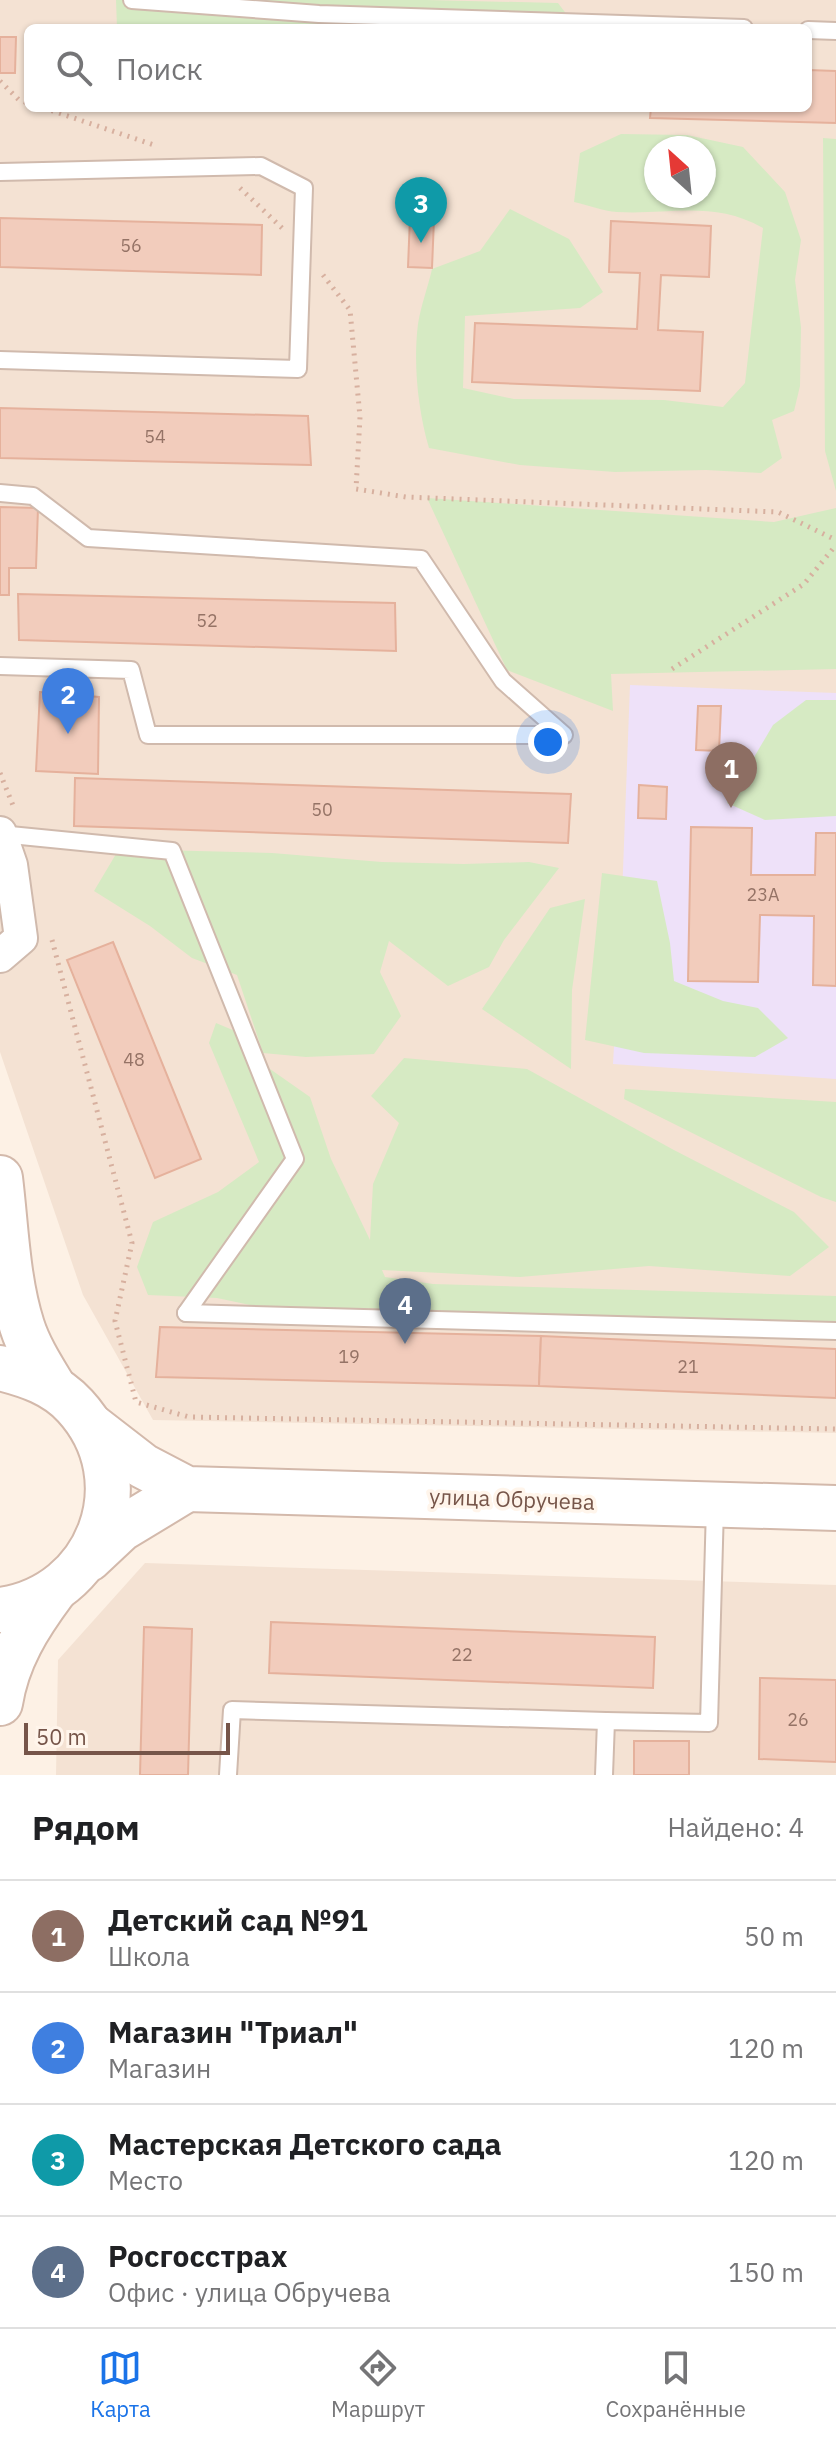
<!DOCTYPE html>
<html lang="ru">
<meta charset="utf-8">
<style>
:root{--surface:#fff;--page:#f6f6f6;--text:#202124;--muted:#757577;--line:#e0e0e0;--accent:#1a73e8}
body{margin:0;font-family:"IBM Plex Sans",sans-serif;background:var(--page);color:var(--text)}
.compass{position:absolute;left:644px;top:136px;width:72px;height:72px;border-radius:50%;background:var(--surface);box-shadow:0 2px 6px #0004;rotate:333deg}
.scale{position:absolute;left:24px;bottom:20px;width:206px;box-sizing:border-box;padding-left:8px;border:4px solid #765549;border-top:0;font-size:22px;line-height:28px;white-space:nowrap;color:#765549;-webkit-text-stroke:6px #fff5eb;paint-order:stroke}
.you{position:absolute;left:548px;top:742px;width:28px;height:28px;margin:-20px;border:6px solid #fff;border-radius:50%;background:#1a73e8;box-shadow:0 0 0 12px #1a73e833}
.badge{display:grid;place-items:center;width:52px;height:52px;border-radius:50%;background:var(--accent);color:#fff;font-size:26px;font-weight:700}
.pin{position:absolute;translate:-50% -66px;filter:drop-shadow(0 2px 4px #0008)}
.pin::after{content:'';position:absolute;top:42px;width:28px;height:24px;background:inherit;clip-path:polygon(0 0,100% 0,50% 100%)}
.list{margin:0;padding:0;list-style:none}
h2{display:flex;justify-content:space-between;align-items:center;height:104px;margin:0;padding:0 32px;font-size:34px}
h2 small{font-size:26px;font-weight:400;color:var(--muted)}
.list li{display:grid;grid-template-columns:52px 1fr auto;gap:24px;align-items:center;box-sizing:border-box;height:112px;padding:0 32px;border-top:2px solid var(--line)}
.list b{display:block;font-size:30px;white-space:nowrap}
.list p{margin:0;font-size:26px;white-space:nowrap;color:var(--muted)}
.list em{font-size:26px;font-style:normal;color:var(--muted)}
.icon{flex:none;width:44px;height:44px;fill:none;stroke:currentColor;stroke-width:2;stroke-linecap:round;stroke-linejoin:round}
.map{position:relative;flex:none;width:836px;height:1775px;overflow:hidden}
.search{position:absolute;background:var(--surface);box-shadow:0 2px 6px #0004;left:24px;right:24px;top:24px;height:88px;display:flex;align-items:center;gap:20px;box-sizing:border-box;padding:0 28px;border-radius:12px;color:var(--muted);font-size:30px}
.sheet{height:552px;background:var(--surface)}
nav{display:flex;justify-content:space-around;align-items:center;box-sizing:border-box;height:112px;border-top:2px solid var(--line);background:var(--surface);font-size:22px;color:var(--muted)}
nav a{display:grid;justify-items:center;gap:4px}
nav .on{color:var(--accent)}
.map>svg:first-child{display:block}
.residential{fill:#f4e2d3;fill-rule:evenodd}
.education{fill:#eee1f9}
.green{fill:#d6eac3;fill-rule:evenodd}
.building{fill:#f2ccbc;stroke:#e5b19c;stroke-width:2}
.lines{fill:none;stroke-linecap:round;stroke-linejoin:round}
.lane-casing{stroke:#d0baad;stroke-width:20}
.street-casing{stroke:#d0baad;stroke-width:36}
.secondary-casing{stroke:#d3b9ab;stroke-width:48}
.path{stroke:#d7b09f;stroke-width:5;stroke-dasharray:2 6;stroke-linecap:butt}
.lane{stroke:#fff;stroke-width:16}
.street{stroke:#fff;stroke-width:32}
.secondary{stroke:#fff;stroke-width:44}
.labels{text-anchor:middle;stroke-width:7;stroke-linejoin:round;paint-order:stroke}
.number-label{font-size:18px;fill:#957366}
.street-label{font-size:22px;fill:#765549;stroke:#fff5eb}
</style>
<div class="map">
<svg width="836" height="1775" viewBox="0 0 836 1775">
<rect width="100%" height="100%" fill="#fdf1e5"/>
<g class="residential">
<path d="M0,0H836V1433L153,1420L83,1295L0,1052ZM28,28H808V108H28ZM656,148H704V196H656Z"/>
<path d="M145,1563L836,1585V1775H56L58,1660Z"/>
</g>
<path class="education" d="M630,685L836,693V1079L613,1064L621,923Z"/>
<g class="green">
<path d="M116,0H426L558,3L577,28L132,26L117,28Z"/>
<path d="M621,134L687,135L743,147L785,192L801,240L795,280L801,327L800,386L794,411L772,420L782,458L761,473L706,470L615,472L520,465L429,448C418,410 413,364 418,324C421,305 428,287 432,269L480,251L510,209L569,239L603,292L580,308L465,316L463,388L514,399L664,400L723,407L745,383L763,228C713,200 670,215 617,212C603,211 588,205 574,202L580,153ZM656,148H704V196H656Z"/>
<path d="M823,138L836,139V491L825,451Z"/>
<path d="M427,498L774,522L836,508V669L611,674L613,711L507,670Z"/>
<path d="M806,700H836V816L765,820L727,803L773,725Z"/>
<path d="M119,849L272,853L382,862L464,864L529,862L559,868L504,940L489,967L448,986L389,941L380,972L401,1016L374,1054L306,1057L263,1053L237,975L192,958L150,926L94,891Z"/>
<path d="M602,873L657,881L670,943L674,981L723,1001L758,1008L788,1038L755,1057L644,1053L585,1040Z"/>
<path d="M585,899L572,990L571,1069L482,1009L550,908Z"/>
<path d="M216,1023L235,1031L260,1062L310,1097L331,1159L370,1240L373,1184L399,1123L371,1096L404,1058L527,1069L672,1149L794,1212L829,1247L790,1276L649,1266L520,1277L382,1270L385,1277L433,1284L836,1296V1339L524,1326L430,1313L377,1309L337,1317L278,1311L217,1298L148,1295L137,1267L153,1222L218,1192L259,1162L209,1043Z"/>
<path d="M625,1089L836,1102V1202L821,1197L624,1099Z"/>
</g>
<g class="building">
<path d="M0,37H16L15,73H0Z"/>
<path d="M808,70L836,71V123L650,118L651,108H808Z"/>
<path d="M410,217L434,219L432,268L408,267Z"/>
<path d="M0,218L262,225L261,275L0,267Z"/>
<path d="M611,221L711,226L709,277L661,275L658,330L703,332L700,391L472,382L475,323L637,329L640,273L609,272Z"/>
<path d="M0,408L308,416L311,465L0,458Z"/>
<path d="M0,507L38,508L36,568H9V595H0Z"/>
<path d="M18,594L395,603L396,651L19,640Z"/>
<path d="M40,692L99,697L98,774L36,771Z"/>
<path d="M698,706H721L719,751L696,750Z"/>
<path d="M75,778L571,794L568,843L74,826Z"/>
<path d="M639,785L667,787L666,819L638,818Z"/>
<path d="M691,827L752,828L751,875H815L816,833H836V986L813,985L814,916L760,915L758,982L688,981Z"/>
<path d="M113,942L201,1159L155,1178L67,960Z"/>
<path d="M160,1327L541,1336L539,1386L156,1377Z"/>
<path d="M541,1336L836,1349V1398L539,1386Z"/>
<path d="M271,1622L655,1637L653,1688L269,1673Z"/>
<path d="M144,1627L192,1629L188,1775H140Z"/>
<path d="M760,1678L836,1680V1762L759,1759Z"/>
<rect x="634" y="1741" width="55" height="34"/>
</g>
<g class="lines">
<defs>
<g id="lane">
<path d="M132,0L319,14L744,28"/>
<path d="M808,30L836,31"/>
<path d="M0,172L261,166L304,188L298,369L0,360"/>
<path d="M0,493L33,496L88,538L421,559L503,681L564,735H148L131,670L0,666"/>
<path d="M0,834L172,851L295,1159L186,1313"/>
<path d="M186,1313L836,1331"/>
<path d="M228,1775L232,1710L606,1721"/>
<path d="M604,1775L606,1721L709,1723L715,1507"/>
</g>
<path id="street" d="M0,833L11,865L21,938L0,956"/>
<g id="secondary">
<path d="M0,1178C6,1226 7,1279 22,1326C29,1348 42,1368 54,1388"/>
<path d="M0,1368C28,1375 55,1384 75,1406C143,1480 99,1597 0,1610"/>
<path d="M90,1425L143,1466L187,1489L836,1508"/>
<path d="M89,1559L121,1529L187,1489"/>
<path d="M0,1703C7,1659 28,1626 54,1591"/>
</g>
</defs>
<use href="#lane" class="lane-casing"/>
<use href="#street" class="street-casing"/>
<use href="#secondary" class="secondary-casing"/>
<g class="path">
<path d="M0,81L19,100L28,103"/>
<path d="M44,108L154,145"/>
<path d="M240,188L282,228"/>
<path d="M323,275L350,310L360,417L356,489L406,497L778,512L836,540"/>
<path d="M672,669L804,584L836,545"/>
<path d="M0,773L14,808"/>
<path d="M52,940L132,1243L115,1321L136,1402L189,1417L836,1429"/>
</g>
<use href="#lane" class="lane"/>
<use href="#street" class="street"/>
<use href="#secondary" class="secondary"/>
</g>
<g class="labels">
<g class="number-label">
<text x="131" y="252">56</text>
<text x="155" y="443">54</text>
<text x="207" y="627">52</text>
<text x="322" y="816">50</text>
<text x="763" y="901">23А</text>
<text x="134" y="1066">48</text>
<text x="349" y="1363">19</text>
<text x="688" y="1373">21</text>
<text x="462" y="1661">22</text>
<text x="798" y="1726">26</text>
</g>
<g class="street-label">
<text transform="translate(512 1499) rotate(2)" y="8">улица Обручева</text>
</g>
</g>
</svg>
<svg class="compass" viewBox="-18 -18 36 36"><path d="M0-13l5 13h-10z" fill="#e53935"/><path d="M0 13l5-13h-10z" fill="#757577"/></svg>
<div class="scale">50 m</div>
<div class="you"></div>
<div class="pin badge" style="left:731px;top:808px;background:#8d6e63">1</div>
<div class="pin badge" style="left:68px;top:734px;background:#3f7fe0">2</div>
<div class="pin badge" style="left:421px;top:243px;background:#0f9aa8">3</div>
<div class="pin badge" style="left:405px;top:1344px;background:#5c6f8a">4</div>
<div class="search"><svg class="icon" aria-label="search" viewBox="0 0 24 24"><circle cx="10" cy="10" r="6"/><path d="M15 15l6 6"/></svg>Поиск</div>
</div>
<section class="sheet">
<h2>Рядом<small>Найдено: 4</small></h2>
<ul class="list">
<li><span class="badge" style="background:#8d6e63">1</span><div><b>Детский сад №91</b><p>Школа</p></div><em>50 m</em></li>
<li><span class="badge" style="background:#3f7fe0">2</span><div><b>Магазин &quot;Триал&quot;</b><p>Магазин</p></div><em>120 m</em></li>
<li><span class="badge" style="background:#0f9aa8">3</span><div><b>Мастерская Детского сада</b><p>Место</p></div><em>120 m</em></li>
<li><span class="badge" style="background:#5c6f8a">4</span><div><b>Росгосстрах</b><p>Офис · улица Обручева</p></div><em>150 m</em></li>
</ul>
</section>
<nav>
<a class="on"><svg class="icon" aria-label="map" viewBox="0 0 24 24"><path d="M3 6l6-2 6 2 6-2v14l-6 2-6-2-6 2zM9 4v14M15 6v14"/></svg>Карта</a>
<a><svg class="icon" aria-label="directions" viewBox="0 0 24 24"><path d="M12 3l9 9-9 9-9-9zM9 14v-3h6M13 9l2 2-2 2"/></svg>Маршрут</a>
<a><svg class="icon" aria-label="saved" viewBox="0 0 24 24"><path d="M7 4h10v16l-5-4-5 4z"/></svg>Сохранённые</a>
</nav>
